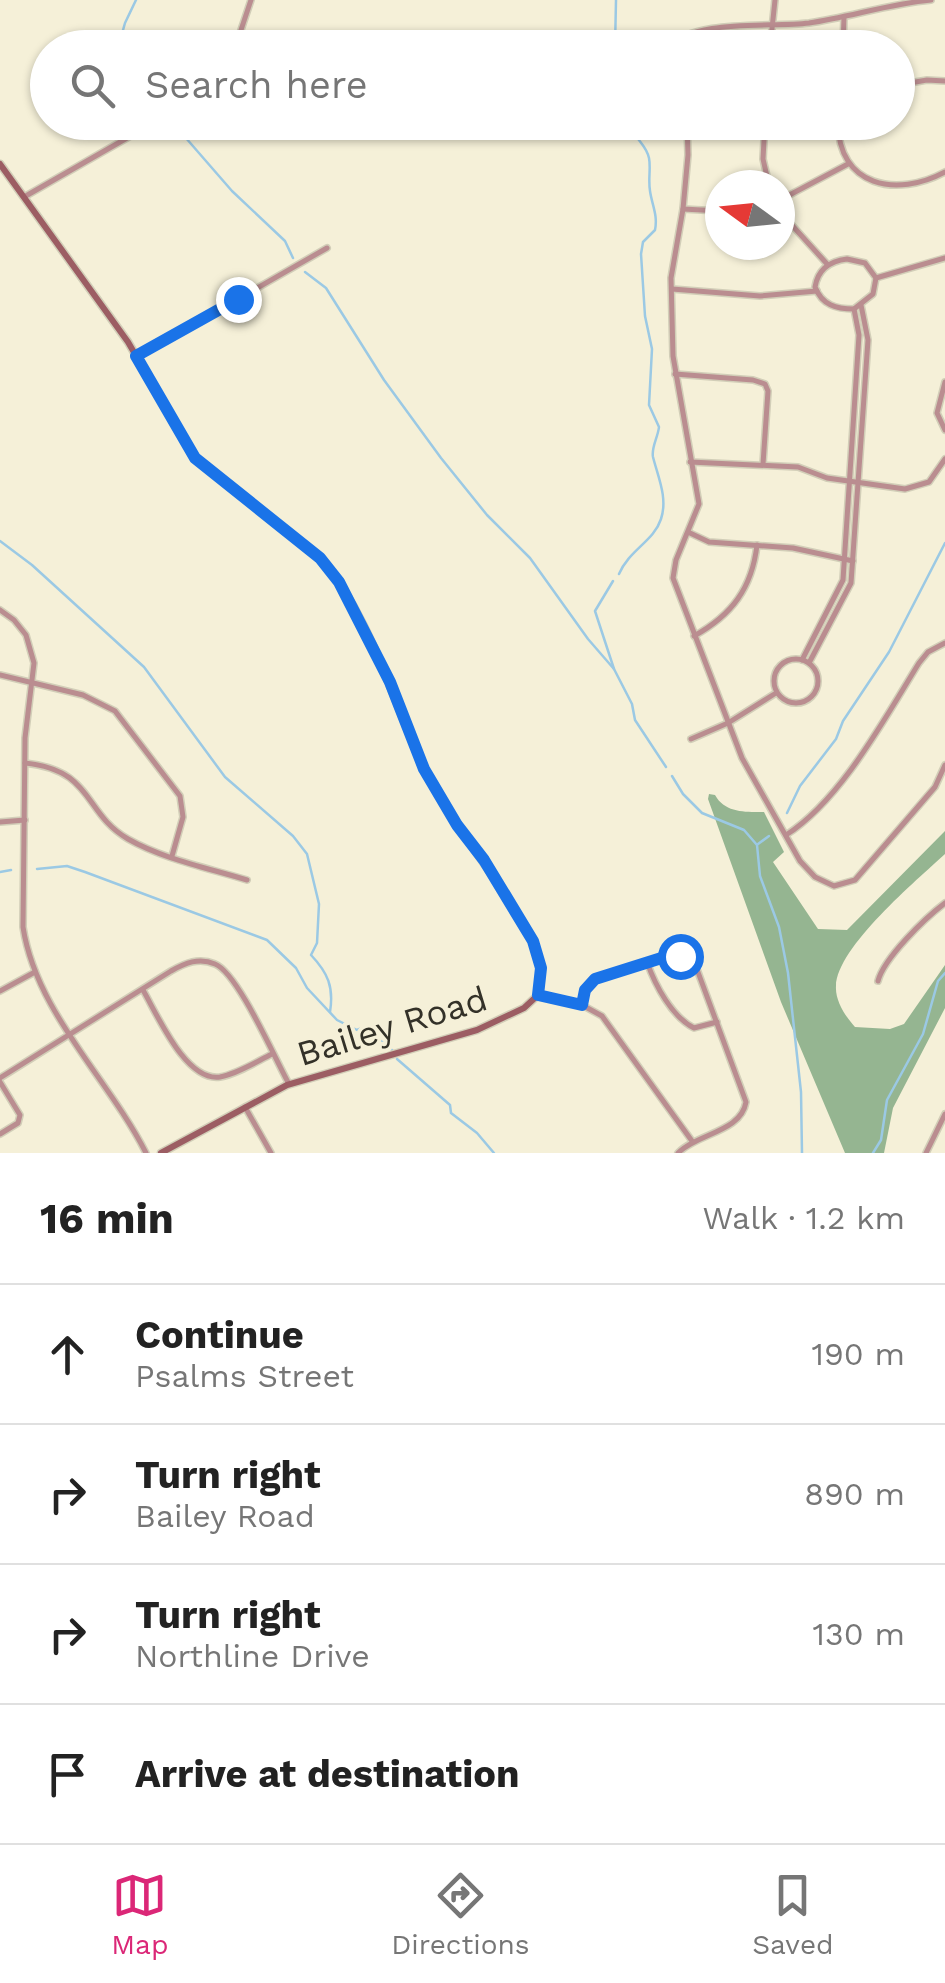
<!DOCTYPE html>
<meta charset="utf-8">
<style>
:root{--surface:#fff;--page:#f2f2f2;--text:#222;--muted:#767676;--line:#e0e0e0;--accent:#db2777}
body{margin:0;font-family:"Work Sans",sans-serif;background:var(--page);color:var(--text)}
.compass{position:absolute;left:705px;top:170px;width:90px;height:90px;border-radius:50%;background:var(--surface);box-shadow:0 2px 8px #0004;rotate:285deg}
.stop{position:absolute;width:30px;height:30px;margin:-22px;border:8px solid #1a73e8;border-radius:50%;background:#fff}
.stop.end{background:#1a73e8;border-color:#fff;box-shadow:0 2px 10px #0008}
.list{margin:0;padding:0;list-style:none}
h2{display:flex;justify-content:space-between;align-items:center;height:130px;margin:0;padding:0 40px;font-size:42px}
h2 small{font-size:32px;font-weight:400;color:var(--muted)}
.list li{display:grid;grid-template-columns:65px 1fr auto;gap:30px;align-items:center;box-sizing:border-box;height:140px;padding:0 40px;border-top:2px solid var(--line)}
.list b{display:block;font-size:38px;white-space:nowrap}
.list p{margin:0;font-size:32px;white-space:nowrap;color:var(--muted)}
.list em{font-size:32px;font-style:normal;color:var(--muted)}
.icon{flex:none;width:55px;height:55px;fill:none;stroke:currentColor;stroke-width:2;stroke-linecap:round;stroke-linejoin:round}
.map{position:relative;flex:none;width:945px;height:1153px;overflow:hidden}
.search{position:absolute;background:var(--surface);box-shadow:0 2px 8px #0004;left:30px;right:30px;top:30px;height:110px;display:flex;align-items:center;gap:25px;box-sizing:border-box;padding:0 35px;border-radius:55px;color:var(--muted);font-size:38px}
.sheet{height:690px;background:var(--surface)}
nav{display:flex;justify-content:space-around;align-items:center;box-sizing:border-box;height:140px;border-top:2px solid var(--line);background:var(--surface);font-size:28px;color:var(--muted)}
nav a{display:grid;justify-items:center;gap:5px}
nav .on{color:var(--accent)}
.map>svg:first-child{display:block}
.forest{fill:#95b591}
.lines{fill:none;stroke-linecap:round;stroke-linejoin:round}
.stream{stroke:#9bc9e4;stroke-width:2.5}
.street-casing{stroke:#d2ceb8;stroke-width:8}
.secondary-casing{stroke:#d2ceb8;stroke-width:9}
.street{stroke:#ba8d90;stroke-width:5}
.secondary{stroke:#9c5d63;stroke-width:6}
.route{stroke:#1a73e8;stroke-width:12}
.labels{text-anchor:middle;stroke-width:8;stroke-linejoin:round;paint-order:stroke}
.street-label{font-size:35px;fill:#333128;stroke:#f5f0d8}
</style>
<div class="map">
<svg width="945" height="1153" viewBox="0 0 945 1153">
<rect width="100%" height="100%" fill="#f5f0d8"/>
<path class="forest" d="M709,794L715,795C725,813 745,812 764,812L784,852L773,862L818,929L847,930L945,831V854C917,880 837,947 836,986C835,1001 846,1017 855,1027L890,1029L904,1024L945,965V1008L893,1108L884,1153H845L781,1002L708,799Z"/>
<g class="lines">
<g class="stream">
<path d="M118,48L125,23L136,0"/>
<path d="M615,48L616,0"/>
<path d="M172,122L232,191L285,241L293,258"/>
<path d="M305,272L326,288L384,380L441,458L487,515L530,558L588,639L614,669"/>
<path d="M0,541L32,565L144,667L225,777L293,836L307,854L319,904L317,943L311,955C328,973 334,987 330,1012"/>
<path d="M619,574C629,550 654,541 661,519C668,498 658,477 653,457C651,448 658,437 659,427L649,405L652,349L645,316L641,254L643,242L655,230C658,215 652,205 650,191C648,180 651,168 649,158C646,143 632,138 631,122"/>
<path d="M613,581L595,611L614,669L632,704L635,720L666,767"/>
<path d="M672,776L683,794L702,813L744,830L757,845L760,876L779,927L788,973L801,1092L802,1153"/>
<path d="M787,813L800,786L836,739L843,721L889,652L945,543"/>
<path d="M758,844L769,836"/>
<path d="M37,869L67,866L85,872L267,940L296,968L307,988L337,1020L357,1030L364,1027L393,1051"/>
<path d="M0,872L11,870"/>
<path d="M397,1059L450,1105L451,1113L477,1133L494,1153"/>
<path d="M873,1153L881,1140L887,1100L923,1034L938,981L945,973"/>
</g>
<defs>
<g id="street">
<path d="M235,48L251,0"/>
<path d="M665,48C698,18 767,28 809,23C850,17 889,4 931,0"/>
<path d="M770,48L775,0"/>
<path d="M843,48L844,17"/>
<path d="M898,85L927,80L945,81"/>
<path d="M687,122L688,155L683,209L671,278L673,356L699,504L676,560L673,578L742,758L800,861L815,877L834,886L855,880L935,787L945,765"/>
<path d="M765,122L763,159L769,185"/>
<path d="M838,122C838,187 897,198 945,172"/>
<path d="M24,197L155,122"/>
<path d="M780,200L848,164"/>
<path d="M683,209L720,211"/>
<path d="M780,212L828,265"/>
<path d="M847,259L865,263L876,278L873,294L854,309C836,309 822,305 815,287C818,269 830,261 847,259Z"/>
<path d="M876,278L945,258"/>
<path d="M672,289L760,296L817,291"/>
<path d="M137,357L327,248"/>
<path d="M675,374L753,380L765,384L768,391L763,464"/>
<path d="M945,382L937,413L945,430"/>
<path d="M690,462L798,467L827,478L905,489L929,482L945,459"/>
<path d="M690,533L709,542L793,548L853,561"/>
<path d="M0,610L14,620L26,635L34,663L25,738L23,927C36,1012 108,1078 146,1153"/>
<path d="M694,636C732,615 752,588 757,545"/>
<circle cx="796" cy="681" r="22"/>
<path d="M802,660L843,580L859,335L854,309"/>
<path d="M809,663L851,583L868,340L861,305"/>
<path d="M0,675L83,695L115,711L180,796L183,817L172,856"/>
<path d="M691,739L728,723L776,693"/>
<path d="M25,763C94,770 83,813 128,839C163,859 208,868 247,880"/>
<path d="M0,822L25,820"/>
<path d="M786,835C841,800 885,718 919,663L928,652L945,643"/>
<path d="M647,962C655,985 672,1017 694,1028L717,1022"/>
<path d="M878,981C884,958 925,918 945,903"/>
<path d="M143,990C158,1016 186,1082 220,1077C237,1074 256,1062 272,1054"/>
<path d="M0,991L35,972"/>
<path d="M538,995L582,1005L602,1016L692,1141"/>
<path d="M582,1005L585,990L595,979L671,955L688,959L695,964L746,1102C741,1132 698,1133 678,1153"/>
<path d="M0,1078L171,971C185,963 199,957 215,964C238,973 275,1059 289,1084"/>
<path d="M0,1082L20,1115L18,1123L0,1134"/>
<path d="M245,1107L271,1153"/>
<path d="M926,1153L945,1114"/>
</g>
<path id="secondary" d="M0,164L128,342L195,458L320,558C372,618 391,699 425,769C448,817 483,859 511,904C528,932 549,961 538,995L524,1008L477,1030L287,1085L161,1153"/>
</defs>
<use href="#street" class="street-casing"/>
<use href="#secondary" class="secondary-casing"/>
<use href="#street" class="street"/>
<use href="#secondary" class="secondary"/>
</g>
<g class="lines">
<path class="route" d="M238,299L136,356L195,458L320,558L339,582L390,682L424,769L457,825L484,860L533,941L541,968L538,995L582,1005L585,990L595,979L671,955L680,956"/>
</g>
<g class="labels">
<g class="street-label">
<text transform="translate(392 1026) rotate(-17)" y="12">Bailey Road</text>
</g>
</g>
</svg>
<svg class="compass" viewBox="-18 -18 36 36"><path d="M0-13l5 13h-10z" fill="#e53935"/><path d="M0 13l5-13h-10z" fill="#767676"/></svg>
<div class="stop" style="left:680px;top:956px"></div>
<div class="stop end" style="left:238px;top:299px"></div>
<div class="search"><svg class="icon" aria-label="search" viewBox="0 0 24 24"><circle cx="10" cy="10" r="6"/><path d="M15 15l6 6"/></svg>Search here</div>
</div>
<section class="sheet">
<h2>16 min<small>Walk · 1.2 km</small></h2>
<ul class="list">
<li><svg class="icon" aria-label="ahead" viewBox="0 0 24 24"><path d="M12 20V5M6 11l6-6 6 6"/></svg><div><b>Continue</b><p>Psalms Street</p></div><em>190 m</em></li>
<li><svg class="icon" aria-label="right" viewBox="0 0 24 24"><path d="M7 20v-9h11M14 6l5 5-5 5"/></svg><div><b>Turn right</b><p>Bailey Road</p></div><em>890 m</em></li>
<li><svg class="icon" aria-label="right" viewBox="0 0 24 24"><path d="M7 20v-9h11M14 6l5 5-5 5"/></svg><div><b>Turn right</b><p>Northline Drive</p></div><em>130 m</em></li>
<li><svg class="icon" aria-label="arrive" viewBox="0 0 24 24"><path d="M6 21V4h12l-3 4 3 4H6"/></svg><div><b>Arrive at destination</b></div></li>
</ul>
</section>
<nav>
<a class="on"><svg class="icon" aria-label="map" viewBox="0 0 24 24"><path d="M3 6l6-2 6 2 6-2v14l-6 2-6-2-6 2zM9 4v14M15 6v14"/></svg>Map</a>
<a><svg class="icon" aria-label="directions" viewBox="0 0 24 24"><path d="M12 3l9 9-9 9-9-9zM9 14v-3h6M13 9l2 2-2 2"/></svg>Directions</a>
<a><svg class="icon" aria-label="saved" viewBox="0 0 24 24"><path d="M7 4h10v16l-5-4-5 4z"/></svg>Saved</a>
</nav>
